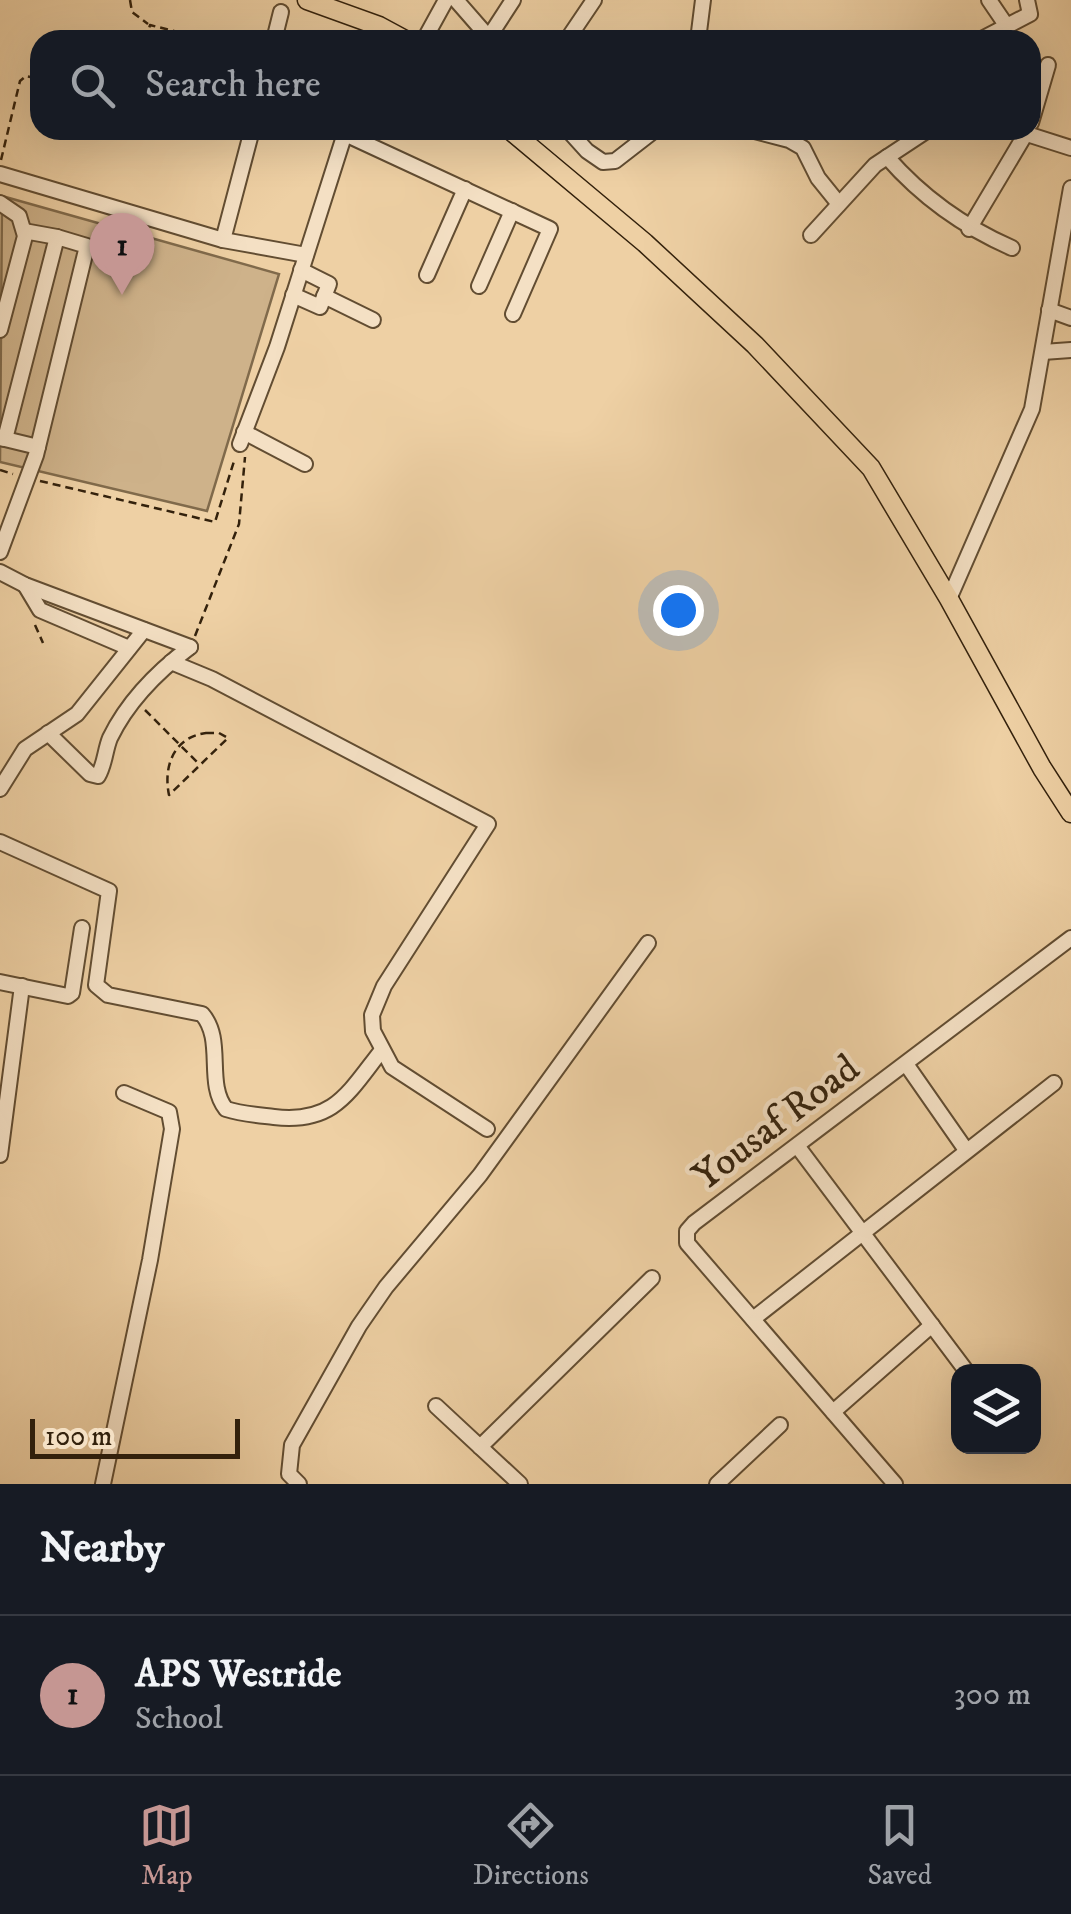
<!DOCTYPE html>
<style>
:root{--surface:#171b24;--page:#242831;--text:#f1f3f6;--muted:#9ea1a6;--line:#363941;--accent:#c59692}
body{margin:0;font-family:"IM FELL DW Pica",serif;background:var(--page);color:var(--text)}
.controls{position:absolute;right:30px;bottom:30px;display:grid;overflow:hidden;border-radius:20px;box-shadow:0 10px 40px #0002}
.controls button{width:90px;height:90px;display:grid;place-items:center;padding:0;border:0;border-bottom:2px solid var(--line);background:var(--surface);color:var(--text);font:50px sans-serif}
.scale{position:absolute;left:30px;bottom:25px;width:210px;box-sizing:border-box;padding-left:10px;border:5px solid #33210c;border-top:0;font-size:28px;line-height:35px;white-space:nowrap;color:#33210c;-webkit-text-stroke:8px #f4e0c4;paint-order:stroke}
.you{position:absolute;left:678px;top:610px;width:35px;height:35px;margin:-25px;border:8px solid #fff;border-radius:50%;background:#1a73e8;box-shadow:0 0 0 15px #1a73e833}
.badge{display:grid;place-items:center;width:65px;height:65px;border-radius:50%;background:var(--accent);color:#111;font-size:32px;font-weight:700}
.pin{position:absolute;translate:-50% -82px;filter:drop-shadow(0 2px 5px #0008)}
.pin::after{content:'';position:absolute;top:52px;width:35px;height:30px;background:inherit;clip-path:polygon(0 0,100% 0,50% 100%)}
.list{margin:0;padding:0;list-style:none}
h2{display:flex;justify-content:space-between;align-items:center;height:130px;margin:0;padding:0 40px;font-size:42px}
h2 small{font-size:32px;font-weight:400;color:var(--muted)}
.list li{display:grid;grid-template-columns:65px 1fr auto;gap:30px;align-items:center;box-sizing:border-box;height:160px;padding:0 40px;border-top:2px solid var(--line)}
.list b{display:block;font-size:38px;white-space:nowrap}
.list p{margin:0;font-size:32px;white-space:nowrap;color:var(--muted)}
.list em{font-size:32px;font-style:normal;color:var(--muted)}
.icon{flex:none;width:55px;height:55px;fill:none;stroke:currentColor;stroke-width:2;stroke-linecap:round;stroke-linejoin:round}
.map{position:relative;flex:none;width:1071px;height:1484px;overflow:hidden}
.search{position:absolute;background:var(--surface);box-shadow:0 10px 40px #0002;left:30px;right:30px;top:30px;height:110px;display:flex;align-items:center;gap:25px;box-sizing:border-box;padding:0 35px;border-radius:30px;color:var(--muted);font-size:38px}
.sheet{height:290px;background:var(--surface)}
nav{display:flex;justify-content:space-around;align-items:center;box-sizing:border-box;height:140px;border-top:2px solid var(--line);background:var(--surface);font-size:28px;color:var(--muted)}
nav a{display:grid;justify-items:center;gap:5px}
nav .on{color:var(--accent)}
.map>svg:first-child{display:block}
.green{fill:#ceb28a;stroke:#806a4b;stroke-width:2.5}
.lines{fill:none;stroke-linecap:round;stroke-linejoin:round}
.minor-casing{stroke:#624d32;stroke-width:18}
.major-casing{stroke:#33210c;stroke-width:21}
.path{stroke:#33210c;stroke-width:2.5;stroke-dasharray:8 5;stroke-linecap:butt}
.minor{stroke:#f4e0c4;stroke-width:14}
.major{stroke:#eed0a4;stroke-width:18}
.labels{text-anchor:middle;stroke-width:9;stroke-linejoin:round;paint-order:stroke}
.street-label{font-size:40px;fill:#33210c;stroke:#f4e0c4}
</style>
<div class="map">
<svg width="1071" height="1484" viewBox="0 0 1071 1484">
<rect width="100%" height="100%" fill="#eed0a4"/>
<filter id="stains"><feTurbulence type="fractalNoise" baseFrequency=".002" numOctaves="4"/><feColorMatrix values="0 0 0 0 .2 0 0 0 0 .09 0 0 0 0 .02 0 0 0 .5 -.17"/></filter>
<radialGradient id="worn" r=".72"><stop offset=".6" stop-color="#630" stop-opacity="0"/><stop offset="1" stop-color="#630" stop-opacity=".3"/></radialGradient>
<path class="green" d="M2,196L279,274L207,511L0,462Z"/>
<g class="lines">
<defs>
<g id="minor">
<path d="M456,0L491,40"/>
<path d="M989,0L1006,25"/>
<path d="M489,37L513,0"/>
<path d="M274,40L281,12"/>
<path d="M424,40L446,0"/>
<path d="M567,40L594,0"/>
<path d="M698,40L703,0"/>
<path d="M980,40L1030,14L1027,0"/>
<path d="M1031,123L1048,65"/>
<path d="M568,130L587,151L603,162L615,161L655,130"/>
<path d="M751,130L789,140L803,148L818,178L839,204"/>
<path d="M345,134L550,229L513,314"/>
<path d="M1027,134L1071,148"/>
<path d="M887,157C921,196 964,227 1012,248"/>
<path d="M0,174L223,240L306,255"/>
<path d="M0,203L19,216L25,236L0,330"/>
<path d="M969,229L1028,130"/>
<path d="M24,231L57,237"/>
<path d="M811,235L875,165L928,130"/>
<path d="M223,240L252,130"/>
<path d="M427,275L465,189"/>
<path d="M479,286L512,211"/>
<path d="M293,295L320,307L329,284L301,270"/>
<path d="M324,296L373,320"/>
<path d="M1049,310L1071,318"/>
<path d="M1043,352L1071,350"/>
<path d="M244,432L305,464"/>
<path d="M0,438L5,439L57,237L87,246L36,455L0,552"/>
<path d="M5,439L38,447"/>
<path d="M240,444L277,347L346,130"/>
<path d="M0,572L25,585L190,647"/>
<path d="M25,585L40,610L129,648"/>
<path d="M949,599L1032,409L1071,188"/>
<path d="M171,662L212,679L488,824L384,986L372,1015L373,1031L392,1067L487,1129"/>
<path d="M48,733L90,774L98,776C105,764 105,750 110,738C128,701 158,671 190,647"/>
<path d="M0,789L25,749L77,714L144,630"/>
<path d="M0,842L109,891L96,985L108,995L202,1014C225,1040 205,1083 226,1109C242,1114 257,1115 274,1117C334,1124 348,1093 382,1050"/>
<path d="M0,982L68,996L72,993L82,928"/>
<path d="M906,1064L966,1150"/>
<path d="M798,1147L967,1372"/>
<path d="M0,1155L22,986"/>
<path d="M753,1319L1054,1083"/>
<path d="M436,1406L520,1484"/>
<path d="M833,1412L932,1325"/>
<path d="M480,1447L652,1278"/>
<path d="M103,1484L150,1260L172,1129L169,1112L124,1093"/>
<path d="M299,1484L289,1474L292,1445L359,1326L386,1287L480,1175L648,943"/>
<path d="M717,1484L780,1425"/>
<path d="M895,1484L687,1243V1231L694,1223L1071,938"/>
</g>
<g id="major">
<path d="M307,0L379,26L405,40"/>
<path d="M510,130L645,243L755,345L871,468L949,599L1042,768L1071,813"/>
</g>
</defs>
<use href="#minor" class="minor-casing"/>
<use href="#major" class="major-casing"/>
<g class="path">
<path d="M130,0L132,12L148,24"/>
<path d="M146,40L150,25L209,40"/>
<path d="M1,160L20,81L26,76L40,79"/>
<path d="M0,470L13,474"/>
<path d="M40,481L215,522L235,458"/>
<path d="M35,625L43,643"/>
<path d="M195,636L239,524L245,457"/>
<path d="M145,710L199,764"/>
<path d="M206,733H219L228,738L169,795C163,766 174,737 206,733Z"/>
</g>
<use href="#minor" class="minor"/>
<use href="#major" class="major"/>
</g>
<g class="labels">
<g class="street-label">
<text transform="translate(775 1121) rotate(-37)" y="14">Yousaf Road</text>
</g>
</g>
<rect width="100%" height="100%" filter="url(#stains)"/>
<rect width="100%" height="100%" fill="url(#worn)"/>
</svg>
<div class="controls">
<button><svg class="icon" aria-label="layers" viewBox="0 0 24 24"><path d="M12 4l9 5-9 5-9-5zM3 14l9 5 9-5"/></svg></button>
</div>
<div class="scale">100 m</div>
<div class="you"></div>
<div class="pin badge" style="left:122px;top:295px">1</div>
<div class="search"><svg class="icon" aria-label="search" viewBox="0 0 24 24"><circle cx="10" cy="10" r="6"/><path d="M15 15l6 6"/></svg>Search here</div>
</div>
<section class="sheet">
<h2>Nearby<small></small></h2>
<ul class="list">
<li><span class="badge">1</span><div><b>APS Westride</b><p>School</p></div><em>300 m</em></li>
</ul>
</section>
<nav>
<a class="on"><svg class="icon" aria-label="map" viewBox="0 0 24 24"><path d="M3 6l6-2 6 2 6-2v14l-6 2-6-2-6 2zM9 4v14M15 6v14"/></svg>Map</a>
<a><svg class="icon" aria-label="directions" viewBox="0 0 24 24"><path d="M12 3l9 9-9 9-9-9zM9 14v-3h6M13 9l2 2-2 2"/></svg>Directions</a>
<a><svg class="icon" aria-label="saved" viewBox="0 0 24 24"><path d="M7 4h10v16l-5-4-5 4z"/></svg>Saved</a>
</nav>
